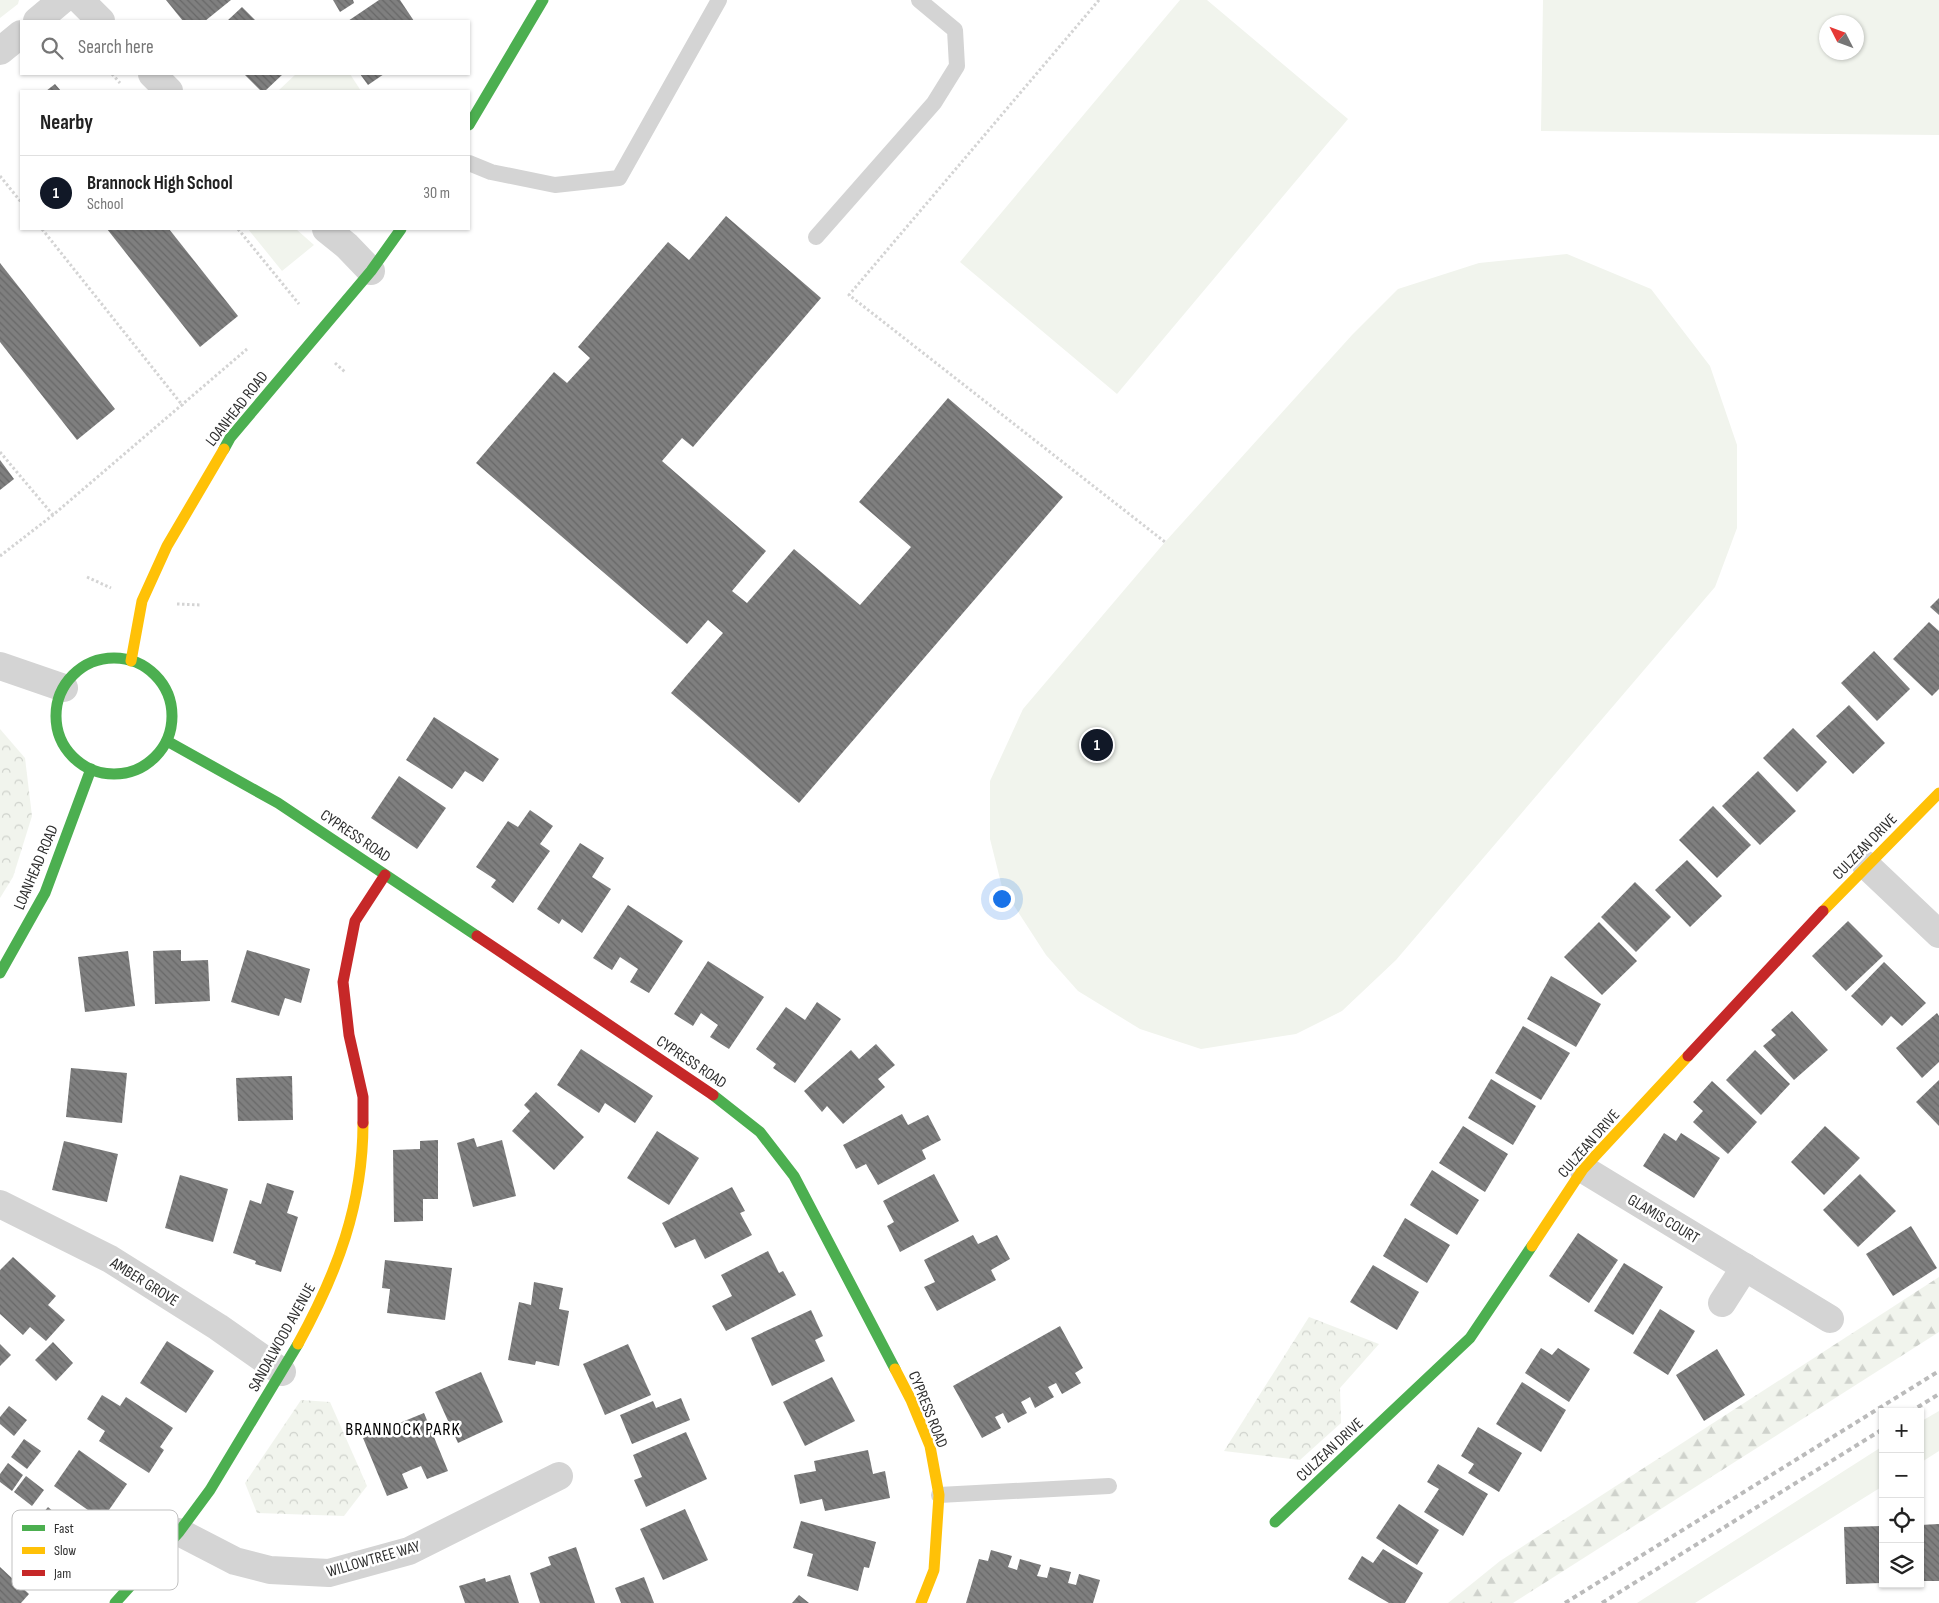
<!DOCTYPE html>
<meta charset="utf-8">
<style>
:root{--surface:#fff;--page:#f2f2f2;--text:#222;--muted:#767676;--line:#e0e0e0;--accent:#111827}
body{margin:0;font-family:"Sofia Sans Condensed",sans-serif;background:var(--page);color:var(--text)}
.controls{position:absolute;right:15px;bottom:15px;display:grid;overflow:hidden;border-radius:0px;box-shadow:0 1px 4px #0004}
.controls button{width:45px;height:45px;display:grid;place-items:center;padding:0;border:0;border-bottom:1px solid var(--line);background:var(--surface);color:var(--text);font:25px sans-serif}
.compass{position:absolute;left:1819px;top:15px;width:45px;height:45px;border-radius:50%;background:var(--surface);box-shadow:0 1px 4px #0004;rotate:312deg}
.you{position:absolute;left:1001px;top:898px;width:18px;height:18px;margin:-12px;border:4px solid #fff;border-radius:50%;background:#1a73e8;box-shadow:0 0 0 8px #1a73e833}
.badge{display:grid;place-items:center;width:32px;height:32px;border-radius:50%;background:var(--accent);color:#fff;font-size:16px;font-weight:700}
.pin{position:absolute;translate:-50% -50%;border:2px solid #fff;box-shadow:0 1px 5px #0006}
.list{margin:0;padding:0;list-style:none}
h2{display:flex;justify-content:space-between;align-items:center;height:65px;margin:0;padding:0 20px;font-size:21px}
h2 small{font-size:16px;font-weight:400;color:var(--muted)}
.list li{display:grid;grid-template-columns:32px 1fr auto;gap:15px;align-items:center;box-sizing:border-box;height:75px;padding:0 20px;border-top:1px solid var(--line)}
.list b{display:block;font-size:19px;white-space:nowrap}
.list p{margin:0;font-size:16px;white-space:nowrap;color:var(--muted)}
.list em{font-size:16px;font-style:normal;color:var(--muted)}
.icon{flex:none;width:28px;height:28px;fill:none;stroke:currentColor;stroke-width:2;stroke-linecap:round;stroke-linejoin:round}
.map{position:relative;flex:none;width:1939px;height:1603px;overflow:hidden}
.search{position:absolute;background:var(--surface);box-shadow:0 1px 4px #0004;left:20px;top:20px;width:450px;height:55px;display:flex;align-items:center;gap:12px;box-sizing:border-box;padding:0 18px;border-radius:0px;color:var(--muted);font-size:19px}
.panel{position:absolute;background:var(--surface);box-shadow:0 1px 4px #0004;left:20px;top:90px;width:450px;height:140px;border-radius:0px}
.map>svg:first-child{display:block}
.grass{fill:#f1f4ed;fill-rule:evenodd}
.forest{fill:url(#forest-firs)}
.park{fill:url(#park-crowns)}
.building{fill:url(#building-back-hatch)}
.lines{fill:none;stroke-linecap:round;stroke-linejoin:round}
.path{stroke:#d4d4d4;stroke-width:3;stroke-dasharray:2.5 2.5;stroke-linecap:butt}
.lane{stroke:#d4d4d4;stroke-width:16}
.street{stroke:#d4d4d4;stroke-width:28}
.fast{stroke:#4caf50;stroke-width:11}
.slow{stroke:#ffc107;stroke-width:11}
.jam{stroke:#c62828;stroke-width:11}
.rail{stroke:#bbb;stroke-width:4;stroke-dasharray:5 4;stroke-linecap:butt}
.labels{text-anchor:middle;stroke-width:5;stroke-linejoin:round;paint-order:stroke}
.street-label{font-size:16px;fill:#2f2f2f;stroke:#fff}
.neighbourhood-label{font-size:18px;letter-spacing:1px;fill:#000;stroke:#fff}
.key{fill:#fff;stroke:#c1c1c1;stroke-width:1}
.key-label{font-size:14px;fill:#2f2f2f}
</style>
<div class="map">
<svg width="1939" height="1603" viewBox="0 0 1939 1603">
<defs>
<pattern id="forest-firs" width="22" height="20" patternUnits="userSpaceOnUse" patternTransform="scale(1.25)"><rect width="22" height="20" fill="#f1f4ed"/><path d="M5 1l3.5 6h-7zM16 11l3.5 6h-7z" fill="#cfd2cc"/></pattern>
<pattern id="park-crowns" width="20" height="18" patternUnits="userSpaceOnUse" patternTransform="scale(1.25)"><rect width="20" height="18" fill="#f1f4ed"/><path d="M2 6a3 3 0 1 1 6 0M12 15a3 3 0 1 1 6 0" fill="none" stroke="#cfd2cc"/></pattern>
<pattern id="building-back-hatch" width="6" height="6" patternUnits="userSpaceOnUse" patternTransform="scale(1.25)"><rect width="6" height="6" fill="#7f7f7f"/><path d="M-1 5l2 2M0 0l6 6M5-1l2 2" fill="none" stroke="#686868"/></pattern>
</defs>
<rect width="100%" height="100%" fill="#fff"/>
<g class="grass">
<path d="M0,0H19L18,4L0,18Z"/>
<path d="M1180,0H1207L1348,119L1117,394L960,262Z"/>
<path d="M1543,0H1939V135L1541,131ZM1826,22H1856V52H1826Z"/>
<path d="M296,74H350L361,91H278Z"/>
<path d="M248,229H296L314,245L282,271Z"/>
<path d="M1567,254L1651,289L1710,366L1737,445V528L1715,587L1396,960L1342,1011L1296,1034L1201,1049L1140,1029L1078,991L1046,955L1002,887L990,839V781L1023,709L1165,542L1352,335L1398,289L1479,263Z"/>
<path d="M1939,1411V1451L1920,1463V1422Z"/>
<path d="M1883,1446V1486L1695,1603H1637Z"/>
</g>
<path class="forest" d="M1939,1277V1332L1513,1603H1448L1500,1561Z"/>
<g class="park">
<path d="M0,729L25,758L32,816L13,877L0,898Z"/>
<path d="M1309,1317L1379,1344L1340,1388L1341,1423L1300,1460L1224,1451Z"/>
<path d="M301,1400L330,1402L367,1486L344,1516L257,1513L245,1483Z"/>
</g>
<g class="building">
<path d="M166,0H231L205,21H183Z"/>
<path d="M333,0H353L354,3L340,12Z"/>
<path d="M379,0H400L414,21H348Z"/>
<path d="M242,7L256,21H227Z"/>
<path d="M244,74H283L265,91H261Z"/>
<path d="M360,74H384L368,85Z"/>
<path d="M55,84L61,91H46Z"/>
<path d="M726,216L821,298L693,447L682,438L662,461L766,551L732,591L747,603L794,549L860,605L911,547L859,502L948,398L1063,497L799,803L671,693L723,633L708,620L687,644L476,463L554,372L567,383L590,358L578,347L668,242L689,260Z"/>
<path d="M107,229H169L238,316L200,347Z"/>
<path d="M0,263L115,409L77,440L0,342Z"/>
<path d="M0,460L14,479L0,490Z"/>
<path d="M1939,598V615L1930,607Z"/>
<path d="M1929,622L1939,631V689L1932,696L1893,659Z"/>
<path d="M1874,651L1910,689L1877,721L1841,683Z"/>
<path d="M1849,705L1885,743L1853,774L1816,736Z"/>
<path d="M434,717L499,759L483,782L465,771L452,789L406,760Z"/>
<path d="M1793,728L1827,762L1797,792L1763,758Z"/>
<path d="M1758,771L1796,811L1760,845L1722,806Z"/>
<path d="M399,776L446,808L417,849L371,818Z"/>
<path d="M1713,806L1751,845L1717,878L1679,840Z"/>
<path d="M530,810L553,826L540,844L550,851L513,903L491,887L496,880L476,867L508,821L518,827Z"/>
<path d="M580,843L604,858L592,877L611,889L582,933L562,919L559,924L537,909Z"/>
<path d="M1687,860L1722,896L1690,927L1655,890Z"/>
<path d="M1635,882L1671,917L1636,952L1601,917Z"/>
<path d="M628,905L683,941L649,993L630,982L638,969L620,957L612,970L593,958Z"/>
<path d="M1848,921L1883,956L1846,991L1812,956Z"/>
<path d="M1599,922L1637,961L1602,995L1564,957Z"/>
<path d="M181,950V961L208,960L210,1001L155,1004L153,951Z"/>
<path d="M247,950L310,969L301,1003L285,998L279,1016L231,1002Z"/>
<path d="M128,951L135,1006L85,1012L78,957Z"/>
<path d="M708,961L764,997L729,1049L710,1037L718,1025L701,1013L693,1026L674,1014Z"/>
<path d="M1884,962L1926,1003L1902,1026L1891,1016L1882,1026L1851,996Z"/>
<path d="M1551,976L1601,1004L1576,1047L1527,1019Z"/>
<path d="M817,1002L841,1019L795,1083L773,1068L776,1064L756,1049L786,1007L805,1020Z"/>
<path d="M1792,1011L1828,1050L1794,1080L1763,1046L1776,1035L1771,1030Z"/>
<path d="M1937,1013L1939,1016V1062L1922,1078L1896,1048Z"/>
<path d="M1523,1026L1570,1053L1541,1100L1495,1073Z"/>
<path d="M876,1044L895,1065L878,1079L885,1087L843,1124L827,1106L822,1112L804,1091L851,1050L859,1059Z"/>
<path d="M581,1049L653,1096L635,1123L605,1103L599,1113L557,1085Z"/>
<path d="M1755,1050L1790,1084L1761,1115L1726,1080Z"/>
<path d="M71,1068L127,1073L122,1123L66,1117Z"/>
<path d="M292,1076L293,1120L238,1121L236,1078Z"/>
<path d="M1491,1079L1536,1106L1513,1145L1468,1118Z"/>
<path d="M1939,1080V1126L1916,1102Z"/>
<path d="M1712,1081L1757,1122L1728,1154L1693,1122L1703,1111L1693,1102Z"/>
<path d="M536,1092L584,1137L554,1170L512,1131L530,1111L524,1105Z"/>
<path d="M902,1114L908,1125L928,1115L941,1140L922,1150L926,1159L878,1185L866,1164L856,1169L843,1145Z"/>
<path d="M1463,1126L1508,1154L1485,1192L1439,1163Z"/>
<path d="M1825,1126L1860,1158L1824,1195L1791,1162Z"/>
<path d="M657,1131L699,1158L669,1205L627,1178Z"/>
<path d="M1664,1133L1676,1141L1681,1133L1720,1158L1694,1198L1643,1166Z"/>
<path d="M474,1138L477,1147L502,1140L516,1196L473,1207L457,1143Z"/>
<path d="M438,1140V1199H423V1221L394,1222L393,1150L420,1149V1141Z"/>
<path d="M64,1141L118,1154L107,1202L52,1190Z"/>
<path d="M1432,1170L1479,1200L1457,1235L1410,1205Z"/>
<path d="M934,1174L959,1221L900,1252L887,1226L894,1222L883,1201Z"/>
<path d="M1860,1174L1896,1211L1858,1247L1823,1210Z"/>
<path d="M180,1175L228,1189L213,1242L165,1228Z"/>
<path d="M267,1183L294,1191L287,1213L298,1217L281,1272L255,1264L256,1261L233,1253L250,1200L261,1204Z"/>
<path d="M732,1187L745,1211L740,1213L752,1235L705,1259L695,1239L675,1248L662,1223Z"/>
<path d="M1405,1218L1450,1245L1427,1283L1383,1256Z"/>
<path d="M1911,1226L1937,1268L1893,1296L1866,1254Z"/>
<path d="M1578,1233L1618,1260L1589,1303L1549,1276Z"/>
<path d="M973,1235L978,1244L997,1235L1010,1259L991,1270L996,1280L937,1311L924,1287L935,1282L924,1260Z"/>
<path d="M768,1251L779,1273L783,1271L796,1295L726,1331L712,1306L732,1296L721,1275Z"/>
<path d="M13,1257L56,1296L48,1305L65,1320L46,1341L30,1327L23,1335L0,1314V1270Z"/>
<path d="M385,1260L452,1268L445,1320L387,1313L390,1289L382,1288Z"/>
<path d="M1624,1263L1663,1287L1633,1335L1594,1311Z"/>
<path d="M1373,1265L1419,1292L1397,1330L1350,1302Z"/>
<path d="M534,1282L563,1288L559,1309L569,1311L559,1366L536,1361L535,1365L508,1360L519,1302L531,1305Z"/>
<path d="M1660,1309L1695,1331L1668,1375L1633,1353Z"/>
<path d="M811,1310L823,1336L815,1340L825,1361L772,1386L751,1338Z"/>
<path d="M1060,1326L1083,1368L1075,1373L1081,1383L1062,1394L1056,1383L1048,1387L1054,1397L1035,1408L1030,1397L1021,1402L1027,1413L1008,1423L1003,1413L995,1417L1001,1428L982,1438L953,1386Z"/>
<path d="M167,1341L214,1371L186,1413L140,1383Z"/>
<path d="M53,1342L73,1363L56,1381L35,1360Z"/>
<path d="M0,1344L11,1355L0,1366Z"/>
<path d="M628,1344L651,1395L605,1415L583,1364Z"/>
<path d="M1541,1348L1552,1355L1558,1348L1590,1369L1569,1402L1525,1373Z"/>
<path d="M1717,1349L1745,1395L1704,1421L1676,1375Z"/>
<path d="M481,1372L503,1422L458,1443L435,1392Z"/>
<path d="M832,1377L855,1421L805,1446L783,1402Z"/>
<path d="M1522,1382L1566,1410L1541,1452L1496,1424Z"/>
<path d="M102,1395L120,1406L126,1397L173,1428L160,1447L164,1450L149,1473L99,1441L105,1431L87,1419Z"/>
<path d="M681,1398L690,1420L632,1444L620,1415L653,1401L656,1408Z"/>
<path d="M9,1406L27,1420L14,1436L0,1424V1417Z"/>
<path d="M424,1413L448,1471L427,1479L421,1466L411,1470L402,1474L408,1488L387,1496L363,1438Z"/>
<path d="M1478,1427L1522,1453L1499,1492L1468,1473L1474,1464L1461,1456Z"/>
<path d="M686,1432L707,1479L646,1507L634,1480L642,1477L633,1455Z"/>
<path d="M24,1439L41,1451L27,1469L11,1457Z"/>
<path d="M79,1450L127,1484L102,1520L54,1486Z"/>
<path d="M868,1450L873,1474L885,1471L890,1498L825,1511L822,1499L800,1504L794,1475L816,1471L814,1461Z"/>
<path d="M8,1463L23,1475L12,1491L0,1482V1474Z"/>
<path d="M1438,1464L1488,1494L1463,1536L1424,1512L1439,1489L1427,1482Z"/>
<path d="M26,1476L44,1490L32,1506L14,1492Z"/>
<path d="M1399,1504L1439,1530L1417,1565L1376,1538Z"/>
<path d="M48,1507L79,1534L63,1554L72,1561L53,1583L13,1549Z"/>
<path d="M685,1509L708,1560L663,1580L640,1529Z"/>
<path d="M801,1521L876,1542L869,1568L864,1567L858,1591L807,1576L813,1554L793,1548Z"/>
<path d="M1939,1524V1581H1920V1525Z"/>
<path d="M1883,1526V1583L1846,1584L1844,1527Z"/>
<path d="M576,1547L595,1603H540L530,1573L551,1565L548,1557Z"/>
<path d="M1383,1549L1423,1573L1405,1603H1389L1348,1579L1362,1556L1373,1563Z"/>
<path d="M991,1550L1012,1556L1008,1567L1017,1570L1020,1559L1041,1565L1037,1576L1047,1578L1050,1567L1071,1572L1068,1583L1076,1585L1079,1574L1100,1580L1093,1603H966L979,1559L988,1561Z"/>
<path d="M0,1567L29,1594L21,1603H0Z"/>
<path d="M510,1575L519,1603H465L459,1586L485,1578L486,1582Z"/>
<path d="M644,1577L654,1603H621L615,1588Z"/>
<path d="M799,1595L809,1603H792Z"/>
</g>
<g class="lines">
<g class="path">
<path d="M1099,0L849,295L1165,542"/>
<path d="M112,74L120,83"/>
<path d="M0,176L21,202"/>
<path d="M42,229L183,406"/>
<path d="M238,229L299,304"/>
<path d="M335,363L345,372"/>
<path d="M0,452L53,515"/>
<path d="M0,556L53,515L247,349"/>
<path d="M87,577L111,588"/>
<path d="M177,604L201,605"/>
</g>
<g class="lane">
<path d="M469,163L491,172L555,185L619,178L719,0"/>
<path d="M816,237L934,103L957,66L955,30L919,0"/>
<path d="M939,1495L1109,1486"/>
</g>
<g class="street">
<path d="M80,0L101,21"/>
<path d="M37,21L62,0"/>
<path d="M0,51L21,34"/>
<path d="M152,74L169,91"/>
<path d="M326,229L347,246L371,271"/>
<path d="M0,666L64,688"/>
<path d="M1866,865L1939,934"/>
<path d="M1583,1169L1830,1319"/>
<path d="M0,1204L110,1259L218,1327L282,1372"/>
<path d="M1722,1303L1745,1267"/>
<path d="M179,1532L235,1561L270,1570L329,1573L409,1551L559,1476"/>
</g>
<g class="fast">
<path d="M469,125L543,0"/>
<path d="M224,449L230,438L371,271L401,229"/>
<circle cx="114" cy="716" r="58"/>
<path d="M167,741L278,803L477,936"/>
<path d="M0,973L45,893L91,769"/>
<path d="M713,1095L760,1132L794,1176L895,1369"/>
<path d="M1275,1522L1470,1338L1532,1246"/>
<path d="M115,1603L179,1532L210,1490L298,1344"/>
</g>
<g class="slow">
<path d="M131,661L142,601L167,546L224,449"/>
<path d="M1823,911L1939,793"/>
<path d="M1532,1246L1583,1169L1688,1056"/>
<path d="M298,1344C337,1273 363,1205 363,1123"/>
<path d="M895,1369L911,1400L930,1446L939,1495L934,1570L921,1603"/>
</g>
<g class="jam">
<path d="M477,936L713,1095"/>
<path d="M1688,1056L1823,911"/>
<path d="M363,1123V1097L349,1035L343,982L355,921L385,875"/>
</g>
<g class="rail">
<path d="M1910,1412L1939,1394"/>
<path d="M1565,1603L1939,1371"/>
<path d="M1602,1603L1883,1429"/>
</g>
</g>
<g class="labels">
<g class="street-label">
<text transform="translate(236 408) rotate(-52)" y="6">LOANHEAD ROAD</text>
<text transform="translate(356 835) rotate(34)" y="6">CYPRESS ROAD</text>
<text transform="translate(1864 846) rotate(-46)" y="6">CULZEAN DRIVE</text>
<text transform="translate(35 867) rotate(-67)" y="6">LOANHEAD ROAD</text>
<text transform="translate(692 1061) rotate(34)" y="6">CYPRESS ROAD</text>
<text transform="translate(1588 1143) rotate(-49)" y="6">CULZEAN DRIVE</text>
<text transform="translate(1664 1218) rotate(31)" y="6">GLAMIS COURT</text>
<text transform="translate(145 1281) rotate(32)" y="6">AMBER GROVE</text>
<text transform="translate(281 1337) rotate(-61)" y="6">SANDALWOOD AVENUE</text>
<text transform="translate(929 1409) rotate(68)" y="6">CYPRESS ROAD</text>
<text transform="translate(1329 1449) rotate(-43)" y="6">CULZEAN DRIVE</text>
<text transform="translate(373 1558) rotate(-16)" y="6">WILLOWTREE WAY</text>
</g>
<g class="neighbourhood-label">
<text x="403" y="1435">BRANNOCK PARK</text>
</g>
</g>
<rect x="12" y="1510" width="166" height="80" rx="8" class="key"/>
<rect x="22" y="1525" width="23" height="6" fill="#4caf50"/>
<rect x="22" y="1547" width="23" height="7" fill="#ffc107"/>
<rect x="22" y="1570" width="23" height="6" fill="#c62828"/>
<g class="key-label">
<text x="54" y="1533">Fast</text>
<text x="54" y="1555">Slow</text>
<text x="54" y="1578">Jam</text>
</g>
</svg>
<div class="controls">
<button>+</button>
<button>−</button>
<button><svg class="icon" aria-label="locate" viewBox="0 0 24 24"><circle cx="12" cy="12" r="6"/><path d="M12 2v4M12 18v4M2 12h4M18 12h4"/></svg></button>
<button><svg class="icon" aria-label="layers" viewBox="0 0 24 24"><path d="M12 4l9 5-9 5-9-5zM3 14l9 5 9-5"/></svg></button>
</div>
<svg class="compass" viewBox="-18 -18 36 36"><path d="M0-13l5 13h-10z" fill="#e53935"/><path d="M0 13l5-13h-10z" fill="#767676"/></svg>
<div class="you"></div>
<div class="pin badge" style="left:1097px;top:745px">1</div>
<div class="search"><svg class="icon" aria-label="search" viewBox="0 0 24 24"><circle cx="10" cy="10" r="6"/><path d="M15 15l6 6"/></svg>Search here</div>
<section class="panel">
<h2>Nearby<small></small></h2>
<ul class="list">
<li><span class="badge">1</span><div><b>Brannock High School</b><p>School</p></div><em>30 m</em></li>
</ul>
</section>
</div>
